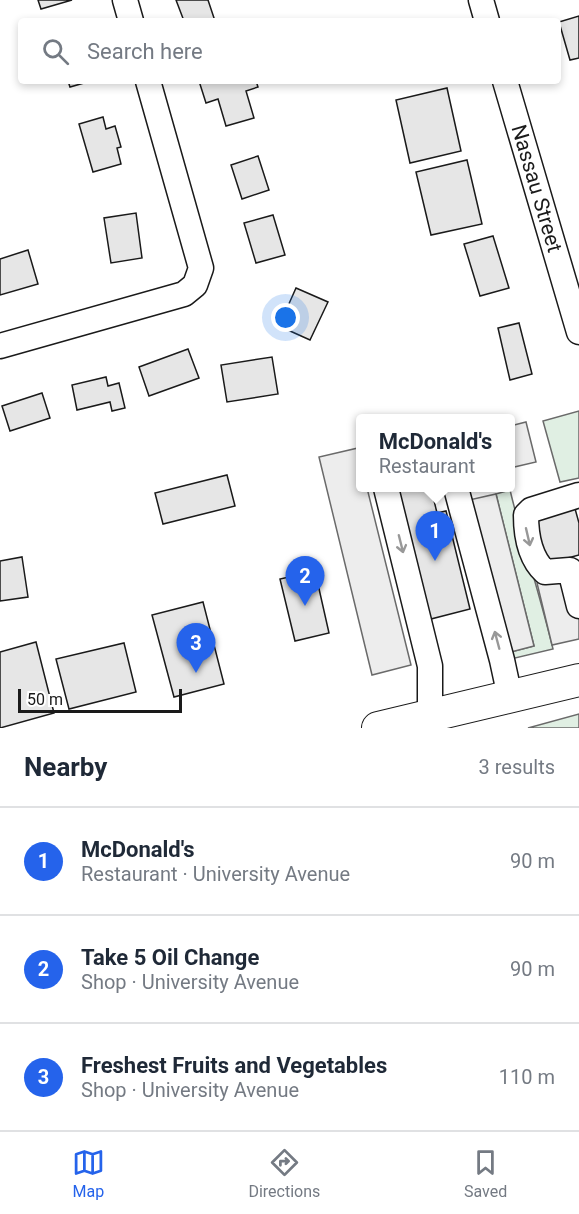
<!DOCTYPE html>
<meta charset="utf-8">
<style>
:root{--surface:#fff;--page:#f6f6f7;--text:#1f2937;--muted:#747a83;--line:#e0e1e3;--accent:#2563eb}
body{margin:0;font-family:Roboto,sans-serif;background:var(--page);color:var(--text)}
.scale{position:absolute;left:18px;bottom:15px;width:164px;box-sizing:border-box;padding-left:6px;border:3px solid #1a1a1a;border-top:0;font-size:16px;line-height:21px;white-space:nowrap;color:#1a1a1a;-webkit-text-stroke:4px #fff;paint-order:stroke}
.you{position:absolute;left:286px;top:318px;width:21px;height:21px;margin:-15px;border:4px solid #fff;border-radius:50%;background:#1a73e8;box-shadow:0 0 0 9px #1a73e833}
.badge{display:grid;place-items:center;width:39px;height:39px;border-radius:50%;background:var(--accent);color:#fff;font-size:20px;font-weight:700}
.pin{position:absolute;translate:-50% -50px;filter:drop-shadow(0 2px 3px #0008)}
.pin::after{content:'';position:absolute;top:32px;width:21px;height:18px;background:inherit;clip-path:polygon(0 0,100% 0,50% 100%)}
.popup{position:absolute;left:356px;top:414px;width:159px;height:78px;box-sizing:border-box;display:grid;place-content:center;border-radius:6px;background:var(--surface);filter:drop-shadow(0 2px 4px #0005);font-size:20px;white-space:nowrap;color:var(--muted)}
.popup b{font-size:22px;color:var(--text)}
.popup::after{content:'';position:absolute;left:50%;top:100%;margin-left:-12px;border:12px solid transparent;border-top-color:var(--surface)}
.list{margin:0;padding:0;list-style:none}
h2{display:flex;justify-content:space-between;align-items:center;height:78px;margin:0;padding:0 24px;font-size:26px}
h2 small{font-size:20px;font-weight:400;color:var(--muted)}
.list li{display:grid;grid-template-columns:39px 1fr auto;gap:18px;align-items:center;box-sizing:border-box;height:108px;padding:0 24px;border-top:2px solid var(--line)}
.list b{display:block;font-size:22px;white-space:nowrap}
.list p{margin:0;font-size:20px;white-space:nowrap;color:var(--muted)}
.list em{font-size:20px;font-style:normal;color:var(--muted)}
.icon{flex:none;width:33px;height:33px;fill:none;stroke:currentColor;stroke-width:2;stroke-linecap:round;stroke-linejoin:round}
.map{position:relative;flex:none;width:579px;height:728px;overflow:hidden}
.search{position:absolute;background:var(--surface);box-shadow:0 3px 9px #0003;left:18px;right:18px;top:18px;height:66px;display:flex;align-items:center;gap:15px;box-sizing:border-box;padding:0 21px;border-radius:6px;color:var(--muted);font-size:22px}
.sheet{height:402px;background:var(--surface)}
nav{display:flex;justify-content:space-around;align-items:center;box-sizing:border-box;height:84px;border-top:2px solid var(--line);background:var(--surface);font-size:16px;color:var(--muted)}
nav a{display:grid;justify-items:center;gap:3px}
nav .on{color:var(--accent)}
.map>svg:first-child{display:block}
.green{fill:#e0efe3;stroke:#6a6a6a;stroke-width:1.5}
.parking{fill:#ededed;stroke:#6a6a6a;stroke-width:1.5}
.building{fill:#e6e6e6;stroke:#1a1a1a;stroke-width:1.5}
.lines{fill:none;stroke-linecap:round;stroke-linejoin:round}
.minor-casing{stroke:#1a1a1a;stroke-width:27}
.major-casing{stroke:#1a1a1a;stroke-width:34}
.minor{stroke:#fff;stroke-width:24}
.major{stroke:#fff;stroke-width:32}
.oneway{stroke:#989898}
.labels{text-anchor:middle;stroke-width:4.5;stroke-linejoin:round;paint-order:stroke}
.street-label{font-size:21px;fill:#1a1a1a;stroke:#fff}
</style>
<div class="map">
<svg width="579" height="728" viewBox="0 0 579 728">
<rect width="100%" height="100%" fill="#fff"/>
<g class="green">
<path d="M579,411V478L560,482L543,421Z"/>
<path d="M510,490C523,544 540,595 553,649L511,659L507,653L534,646L496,494Z"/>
<path d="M579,714V728H528Z"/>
</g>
<g class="parking">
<path d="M526,422L536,462L510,468V426Z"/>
<path d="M358,448L360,457V488H367L411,665L372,675L319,457Z"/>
<path d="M496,494L534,646L507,653L469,500Z"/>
<path d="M579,573V639L552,645L537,583Z"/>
</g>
<g class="building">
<path d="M38,0H72L41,9Z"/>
<path d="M176,0H208L215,21H184Z"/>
<path d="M579,16V58L570,60L559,22Z"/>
<path d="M68,81H91L70,87Z"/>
<path d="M199,81H256L258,87L246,91L254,118L226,126L218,99L206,103Z"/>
<path d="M447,88L461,151L410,163L396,100Z"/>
<path d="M103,117L106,129L115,126L121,147L117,148L121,164L93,172L79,124Z"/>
<path d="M258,156L269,190L242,199L231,165Z"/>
<path d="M467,160L482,224L431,235L416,172Z"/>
<path d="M136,213L142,258L111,263L104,218Z"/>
<path d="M273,215L285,255L256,263L244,223Z"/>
<path d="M493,236L509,288L480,296L464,244Z"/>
<path d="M28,250L38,284L0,295V259Z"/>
<path d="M296,288L328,302L310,340L279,326Z"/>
<path d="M519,323L532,374L510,380L498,328Z"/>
<path d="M188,349L199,378L149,396L139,367Z"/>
<path d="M272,357L278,394L227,402L221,365Z"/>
<path d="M106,377L108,386L119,383L125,408L112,411L110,402L77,410L72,385Z"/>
<path d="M42,393L50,418L10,431L2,406Z"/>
<path d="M227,475L235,506L163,524L155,493Z"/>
<path d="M394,488H431L437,513L446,511L470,609L427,620Z"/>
<path d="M574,505L579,523V555L545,564L532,517Z"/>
<path d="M22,557L28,597L0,601V561Z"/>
<path d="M315,571L329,633L295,641L280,579Z"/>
<path d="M203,602L224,684L174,697L152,615Z"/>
<path d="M36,642L54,713L0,728V652Z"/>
<path d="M124,643L136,692L69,709L56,659Z"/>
</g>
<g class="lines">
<defs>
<g id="minor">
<path d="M125,0L131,21"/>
<path d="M481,0L487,21"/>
<path id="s1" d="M505,81L579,332"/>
<path d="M0,346L184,294L195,285L201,268L148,81"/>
<path d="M386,488L430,666V716"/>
<path d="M456,488L502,660L510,697"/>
<path d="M579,495L531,510L526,515C526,536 530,558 545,572L570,570L579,606"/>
</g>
<path id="major" d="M378,728L579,680"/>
</defs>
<use href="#minor" class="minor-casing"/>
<use href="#major" class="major-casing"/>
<use href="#minor" class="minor"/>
<use href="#major" class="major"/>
</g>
<defs><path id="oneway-shaft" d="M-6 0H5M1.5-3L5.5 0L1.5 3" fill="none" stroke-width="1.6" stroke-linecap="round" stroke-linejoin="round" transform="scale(1.5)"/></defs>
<g class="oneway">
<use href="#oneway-shaft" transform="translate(528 537) rotate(77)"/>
<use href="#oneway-shaft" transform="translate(401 544) rotate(76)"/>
<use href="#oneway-shaft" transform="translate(497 640) rotate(-105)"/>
</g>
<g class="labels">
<g class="street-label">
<text dy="7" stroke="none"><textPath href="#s1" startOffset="112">Nassau Street</textPath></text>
</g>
</g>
</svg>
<div class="scale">50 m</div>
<div class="you"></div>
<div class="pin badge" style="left:435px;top:561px">1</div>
<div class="popup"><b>McDonald's</b>Restaurant</div>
<div class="pin badge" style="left:305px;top:606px">2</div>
<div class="pin badge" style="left:196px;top:673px">3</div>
<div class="search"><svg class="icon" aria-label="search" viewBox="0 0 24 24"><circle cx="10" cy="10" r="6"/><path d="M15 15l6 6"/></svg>Search here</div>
</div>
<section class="sheet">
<h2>Nearby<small>3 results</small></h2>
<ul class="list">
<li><span class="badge">1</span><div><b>McDonald's</b><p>Restaurant · University Avenue</p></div><em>90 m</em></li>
<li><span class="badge">2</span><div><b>Take 5 Oil Change</b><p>Shop · University Avenue</p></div><em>90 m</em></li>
<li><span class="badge">3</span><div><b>Freshest Fruits and Vegetables</b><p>Shop · University Avenue</p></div><em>110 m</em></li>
</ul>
</section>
<nav>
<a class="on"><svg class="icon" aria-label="map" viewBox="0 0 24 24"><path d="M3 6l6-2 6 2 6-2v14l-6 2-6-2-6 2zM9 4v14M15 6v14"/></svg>Map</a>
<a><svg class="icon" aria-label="directions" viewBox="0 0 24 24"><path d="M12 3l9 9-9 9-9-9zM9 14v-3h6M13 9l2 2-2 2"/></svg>Directions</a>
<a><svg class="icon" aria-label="saved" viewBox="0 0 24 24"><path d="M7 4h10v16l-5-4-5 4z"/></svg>Saved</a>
</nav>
